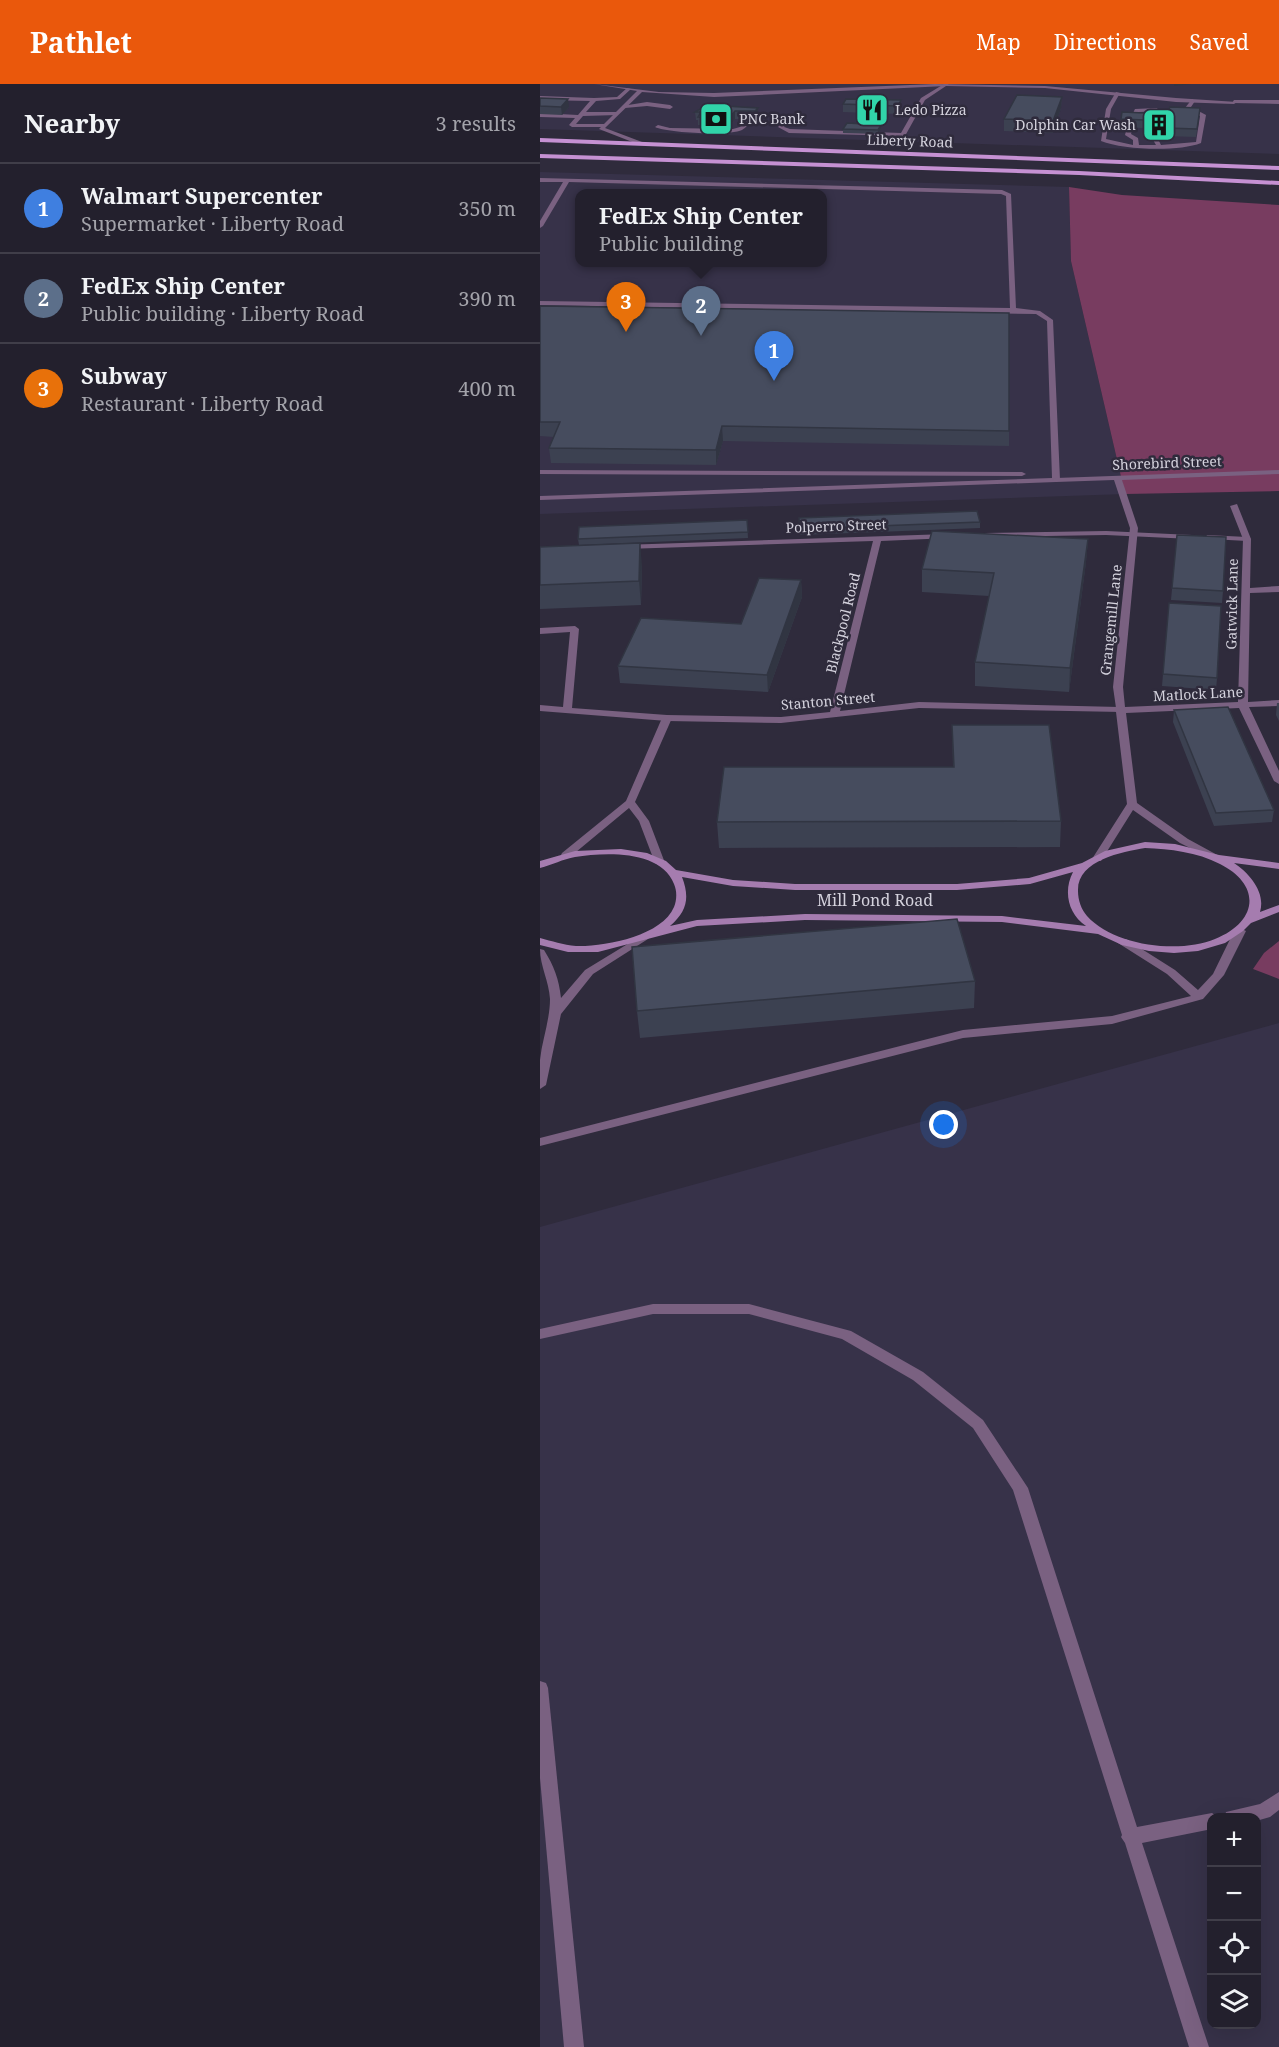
<!DOCTYPE html>
<meta charset="utf-8">
<style>
:root{--surface:#23202d;--page:#2f2d39;--text:#f1f3f6;--muted:#a3a3aa;--line:#403e49;--accent:#ea580c}
body{margin:0;font-family:"Noto Serif",serif;background:var(--page);color:var(--text)}
.controls{position:absolute;right:18px;bottom:18px;display:grid;overflow:hidden;border-radius:12px;box-shadow:0 6px 24px #0002}
.controls button{width:54px;height:54px;display:grid;place-items:center;padding:0;border:0;border-bottom:2px solid var(--line);background:var(--surface);color:var(--text);font:30px sans-serif}
.you{position:absolute;left:404px;top:1041px;width:21px;height:21px;margin:-15px;border:4px solid #fff;border-radius:50%;background:#1a73e8;box-shadow:0 0 0 9px #1a73e833}
.badge{display:grid;place-items:center;width:39px;height:39px;border-radius:50%;background:var(--accent);color:#fff;font-size:20px;font-weight:700}
.pin{position:absolute;translate:-50% -50px;filter:drop-shadow(0 2px 3px #0008)}
.pin::after{content:'';position:absolute;top:32px;width:21px;height:18px;background:inherit;clip-path:polygon(0 0,100% 0,50% 100%)}
.popup{position:absolute;left:35px;top:105px;width:252px;height:78px;box-sizing:border-box;display:grid;place-content:center;border-radius:12px;background:var(--surface);filter:drop-shadow(0 2px 4px #0005);font-size:20px;white-space:nowrap;color:var(--muted)}
.popup b{font-size:22px;color:var(--text)}
.popup::after{content:'';position:absolute;left:50%;top:100%;margin-left:-12px;border:12px solid transparent;border-top-color:var(--surface)}
.list{margin:0;padding:0;list-style:none}
h2{display:flex;justify-content:space-between;align-items:center;height:78px;margin:0;padding:0 24px;font-size:26px}
h2 small{font-size:20px;font-weight:400;color:var(--muted)}
.list li{display:grid;grid-template-columns:39px 1fr auto;gap:18px;align-items:center;box-sizing:border-box;height:90px;padding:0 24px;border-top:2px solid var(--line)}
.list b{display:block;font-size:22px;white-space:nowrap}
.list p{margin:0;font-size:20px;white-space:nowrap;color:var(--muted)}
.list em{font-size:20px;font-style:normal;color:var(--muted)}
.icon{flex:none;width:33px;height:33px;fill:none;stroke:currentColor;stroke-width:2;stroke-linecap:round;stroke-linejoin:round}
.map{position:relative;flex:none;width:739px;height:1963px;overflow:hidden}
header{display:flex;align-items:center;gap:36px;box-sizing:border-box;height:84px;padding:0 30px;background:var(--accent);color:#fff}
header strong{font-size:28px}
nav{display:flex;gap:33px;margin-inline-start:auto;font-size:21px}
main{display:flex}
aside{flex:1;background:var(--surface)}
.map>svg:first-child{display:block}
.built{fill:#373249;fill-rule:evenodd}
.green{fill:#783c60}
.lines{fill:none;stroke-linecap:round;stroke-linejoin:round}
.lane{fill:#7a6181;fill-rule:evenodd}
.street{fill:#7a6181;fill-rule:evenodd}
.secondary{fill:#a57caf;fill-rule:evenodd}
.primary{fill:#c691d3;fill-rule:evenodd}
.wall{fill:#3c4151}
.shaded-wall{fill:#313542}
.building{fill:#464c5e;stroke:#313542;stroke-width:1.5}
.labels{text-anchor:middle;stroke-width:5;stroke-linejoin:round;paint-order:stroke}
.far-poi-label{font-size:14px;fill:#d4d2dd;stroke:#2f2b3c;text-anchor:start}
.far-street-label{font-size:14px;fill:#d4d2dd;stroke:#2f2b3c}
.street-label{font-size:16px;fill:#d4d2dd;stroke:#2f2b3c}
</style>
<header>
<strong>Pathlet</strong>
<nav><a>Map</a><a>Directions</a><a>Saved</a></nav>
</header>
<main>
<aside>
<h2>Nearby<small>3 results</small></h2>
<ul class="list">
<li><span class="badge" style="background:#3f7fe0">1</span><div><b>Walmart Supercenter</b><p>Supermarket · Liberty Road</p></div><em>350 m</em></li>
<li><span class="badge" style="background:#5c6f8a">2</span><div><b>FedEx Ship Center</b><p>Public building · Liberty Road</p></div><em>390 m</em></li>
<li><span class="badge" style="background:#e8710a">3</span><div><b>Subway</b><p>Restaurant · Liberty Road</p></div><em>400 m</em></li>
</ul>
</aside>
<div class="map">
<svg width="739" height="1963" viewBox="0 0 739 1963">
<rect width="100%" height="100%" fill="#2f2b3c"/>
<g class="built">
<path d="M0,0H739V70L0,45Z"/>
<path d="M0,88L529,103L531,177L585,410L0,430ZM39,110H282V178H39Z"/>
<path d="M739,939V1963H0V1143ZM672,1734H716V1940H672Z"/>
</g>
<g class="green">
<path d="M529,103L582,111L739,121V407L585,410L531,177Z"/>
<path d="M739,857V895L713,885L724,869Z"/>
</g>
<g class="lines">
<g class="lane">
<path d="M404,0H409L385,16L365,52L249,49L238,43L250,31L253,33L244,43L250,45L361,49L381,14Z"/>
<path d="M87,4L91,5L80,15L56,17L46,28H76L78,31L43,32L36,40H64L66,43H32L29,41L35,34L0,33V29L38,31L50,17L0,16V12L54,14L77,13Z"/>
<path d="M576,8L580,9L571,25L566,55L593,61V56L585,51L587,43L590,41L593,43L591,50L598,54L599,61H616L609,49L614,42L617,44L615,49L621,61L656,58L660,32L645,24L652,15L655,17L651,23L666,31L661,59C639,68 583,66 561,57L566,25Z"/>
<path d="M694,16H739V20L692,19Z"/>
<path d="M107,18L130,21L133,23L130,25L107,22L85,24L82,22Z"/>
<path d="M617,24L619,27L599,28L594,38L589,37L595,25Z"/>
<path d="M209,33L212,35C209,39 206,44 202,46C190,52 127,49 115,43L118,41L130,44L193,45L200,43Z"/>
<path d="M0,94L462,106L471,110L476,224L500,227L513,236L520,396L516,398L0,416V412L512,394L507,237L496,230L0,221V217L470,224L466,112L461,110L29,98L3,142L0,144V137L23,98H0Z"/>
<path d="M0,386L482,388L486,390L482,392L0,390Z"/>
<path d="M566,447L652,451L656,453L652,455L566,451L445,453L441,451L445,449Z"/>
<path d="M407,450L411,452L410,454L341,457L300,627L379,618L579,623L584,626L582,628L379,624L241,639L127,637L0,627V621L23,623L30,548L0,550V544L35,542L39,545L32,624L127,631L241,633L290,628L333,457L85,465L81,463L82,461Z"/>
<path d="M667,451L707,453L711,455L707,457L670,455L666,453Z"/>
<path d="M700,844L706,847L684,891L663,915L572,940L423,954L0,1062V1054L423,946L572,932L651,912L627,890L578,859L576,857L578,855H586L635,886L658,906L673,890L694,847Z"/>
<path d="M104,850L108,851L110,853L108,855L53,890L21,930L6,1001L0,1005C0,996 0,986 0,976C2,956 10,936 10,915C9,897 0,882 0,865L4,866C14,882 19,895 21,914L45,886Z"/>
<path d="M113,1220H209L311,1247L383,1288L443,1336L488,1404L597,1743L672,1729L679,1734H672V1745L602,1759L669,1963H649L585,1759L581,1753L582,1751L473,1406L433,1344L373,1296L302,1255L209,1230H113L0,1255V1245Z"/>
<path d="M0,1597L6,1599L8,1604L44,1963H24L0,1694Z"/>
<path d="M739,1708V1726L730,1733L716,1737V1734H684L686,1728L720,1720Z"/>
</g>
<g class="street">
<path d="M54,0L119,8L174,9L395,0L505,2L636,14L697,18L694,20L636,18L505,4L406,2L174,13L102,8L65,44L102,58L100,61L59,45L97,7Z"/>
<path d="M739,386V390L582,396L598,444L583,603L585,623L698,618L703,455L690,422L697,420L711,455L710,504L739,502V508L710,509L708,618L739,616V622L709,623L739,687V700L734,697L699,624L586,629L597,719L648,755L681,773L676,776L672,775L640,759L593,726L561,777H553L552,775L587,720L576,628L574,626L576,624L573,603L590,444L574,396L516,398L512,396L516,394Z"/>
<path d="M127,631L132,634L95,718L109,737L125,779L124,781L120,782L115,779L99,737L89,724L30,773H22L21,771L22,769L86,717L122,634Z"/>
</g>
<path class="secondary" d="M605,758L635,760L679,771L739,779V785L694,779C709,789 726,808 720,828L739,821V828L711,839L703,847L685,859L658,867L634,869L609,867L582,861L558,850L462,838L265,836L157,842L58,868H28L0,861V854C12,857 23,861 36,862C64,863 122,852 134,823C137,815 137,807 134,800C121,766 66,768 35,773C23,775 12,781 0,784V777L35,767L81,765L107,769L126,777L136,786L193,796L255,800H417L489,794L542,779L565,767ZM605,764C630,765 657,768 680,780C722,801 718,838 675,855C639,870 574,862 547,832C541,825 538,816 538,807C537,776 582,768 605,764ZM533,788C523,807 528,830 546,842L462,832L265,830L157,836L130,842C147,827 150,814 142,793L193,802L255,806H417L490,800Z"/>
<g class="primary">
<path d="M0,54L739,82V86L0,58Z"/>
<path d="M0,70L539,87L739,97V101L539,91L0,74Z"/>
</g>
</g>
<g class="wall">
<path d="M522,13L521,24L513,49L464,47V35Z"/>
<path d="M0,14L29,23L22,31L0,30Z"/>
<path d="M361,16V24L358,30L303,28V20Z"/>
<path d="M218,24V32L215,35H195L190,42L158,41V36H156L155,28Z"/>
<path d="M659,32L656,53L625,52L626,45L580,43L581,35Z"/>
<path d="M341,41V45L338,50L303,49V45Z"/>
<path d="M0,222L469,347V362L183,357L176,381L11,379L9,364L14,353L0,352Z"/>
<path d="M259,434L440,438V444L260,451Z"/>
<path d="M207,436L208,454L39,461L38,455Z"/>
<path d="M637,451L683,507L682,519L631,516Z"/>
<path d="M548,455L546,478L529,608L435,602V578L449,512L382,508V485Z"/>
<path d="M0,463L102,482L101,521L0,525Z"/>
<path d="M261,496L262,513L228,608L80,599L78,582L201,540Z"/>
<path d="M629,519L677,594L676,606L622,602Z"/>
<path d="M737,619H739V637L736,631Z"/>
<path d="M634,626L734,726L732,738L674,742L633,638Z"/>
<path d="M412,641L521,737L520,763L179,764L177,738L413,683Z"/>
<path d="M435,897L434,924L100,954L97,927Z"/>
</g>
<g class="shaded-wall">
<path d="M634,0H651L634,2Z"/>
<path d="M522,13L521,24L513,49V37Z"/>
<path d="M28,15L29,23L22,31L21,23Z"/>
<path d="M361,16V24L358,30V22Z"/>
<path d="M218,24V32L215,35V27Z"/>
<path d="M195,27V35L190,42L189,34Z"/>
<path d="M341,41V45L338,50V46Z"/>
<path d="M182,342L183,357L176,381V366Z"/>
<path d="M548,455L546,478L529,608L530,584Z"/>
<path d="M100,459L102,482L101,521L99,497Z"/>
<path d="M261,496L262,513L228,608L227,591Z"/>
</g>
<g class="building">
<path d="M477,11L522,13L513,37L464,35Z"/>
<path d="M0,14L28,15L21,23L0,22Z"/>
<path d="M306,15L361,16L358,22L303,20Z"/>
<path d="M167,21L218,24L215,27H195L189,34L158,33L161,28H155Z"/>
<path d="M630,23L660,24L657,45L626,44L627,37L581,35L582,28L627,30Z"/>
<path d="M307,39L341,41L338,46L303,45Z"/>
<path d="M0,222L469,229V347L182,342L176,366L9,364L20,338H0Z"/>
<path d="M437,427L440,438L260,445L259,434Z"/>
<path d="M207,436L208,448L38,455L39,443Z"/>
<path d="M392,447L548,455L530,584L435,578L454,489L382,485Z"/>
<path d="M637,451L686,453L683,507L632,504Z"/>
<path d="M100,459L99,497L0,501V463Z"/>
<path d="M219,494L261,496L227,591L78,582L101,534L201,540Z"/>
<path d="M629,519L681,522L677,594L623,590Z"/>
<path d="M688,623L734,726L676,729L634,626Z"/>
<path d="M412,641H509L521,737L177,738L184,683H414Z"/>
<path d="M417,835L435,897L97,927L92,863Z"/>
</g>
<defs>
<symbol id="restaurant-square" viewBox="-11 -11 22 22"><rect x="-9" y="-9" width="18" height="18" rx="4" fill="#31d4a9" stroke="#2f2b3c"/><path d="M-5-6h1v4h1v-4h1v4h1v-4h1v5L-1.5 .5V6h-2V.5L-5-1ZM5-6V6H3V1.5H1.5Q1.5-4 5-6Z" fill="#111"/></symbol>
<symbol id="bank-square" viewBox="-11 -11 22 22"><rect x="-9" y="-9" width="18" height="18" rx="4" fill="#31d4a9" stroke="#2f2b3c"/><path d="M-6-4H6V4H-6ZM0-2.3a2.3 2.3 0 1 0 0 4.6a2.3 2.3 0 1 0 0-4.6Z" fill="#111"/></symbol>
<symbol id="building-square" viewBox="-11 -11 22 22"><rect x="-9" y="-9" width="18" height="18" rx="4" fill="#31d4a9" stroke="#2f2b3c"/><path d="M-4-6H4V6H1V3H-1V6H-4ZM-2.5-4.3h1.7v1.8h-1.7ZM.8-4.3h1.7v1.8H.8ZM-2.5-1h1.7V.8h-1.7ZM.8-1h1.7V.8H.8Z" fill="#111"/></symbol>
</defs>
<g fill-rule="evenodd">
<use href="#restaurant-square" x="313" y="7" width="38" height="38"/>
<use href="#bank-square" x="157" y="16" width="38" height="38"/>
<use href="#building-square" x="600" y="22" width="38" height="38"/>
</g>
<g class="labels">
<g class="far-poi-label">
<text x="355" y="31">Ledo Pizza</text>
<text x="199" y="40">PNC Bank</text>
<text x="596" y="46" text-anchor="end">Dolphin Car Wash</text>
</g>
<g class="far-street-label">
<text transform="translate(370 57) rotate(2)" y="5">Liberty Road</text>
<text transform="translate(627 379) rotate(-2)" y="5">Shorebird Street</text>
<text transform="translate(296 442) rotate(-2)" y="5">Polperro Street</text>
<text transform="translate(692 520) rotate(-89)" y="5">Gatwick Lane</text>
<text transform="translate(571 536) rotate(-84)" y="5">Grangemill Lane</text>
<text transform="translate(303 539) rotate(-76)" y="5">Blackpool Road</text>
<text transform="translate(658 610) rotate(-3)" y="5">Matlock Lane</text>
<text transform="translate(288 617) rotate(-5)" y="5">Stanton Street</text>
</g>
<g class="street-label">
<text x="335" y="822">Mill Pond Road</text>
</g>
</g>
</svg>
<div class="controls">
<button>+</button>
<button>−</button>
<button><svg class="icon" aria-label="locate" viewBox="0 0 24 24"><circle cx="12" cy="12" r="6"/><path d="M12 2v4M12 18v4M2 12h4M18 12h4"/></svg></button>
<button><svg class="icon" aria-label="layers" viewBox="0 0 24 24"><path d="M12 4l9 5-9 5-9-5zM3 14l9 5 9-5"/></svg></button>
</div>
<div class="you"></div>
<div class="pin badge" style="left:234px;top:297px;background:#3f7fe0">1</div>
<div class="pin badge" style="left:161px;top:252px;background:#5c6f8a">2</div>
<div class="popup"><b>FedEx Ship Center</b>Public building</div>
<div class="pin badge" style="left:86px;top:248px;background:#e8710a">3</div>
</div>
</main>
